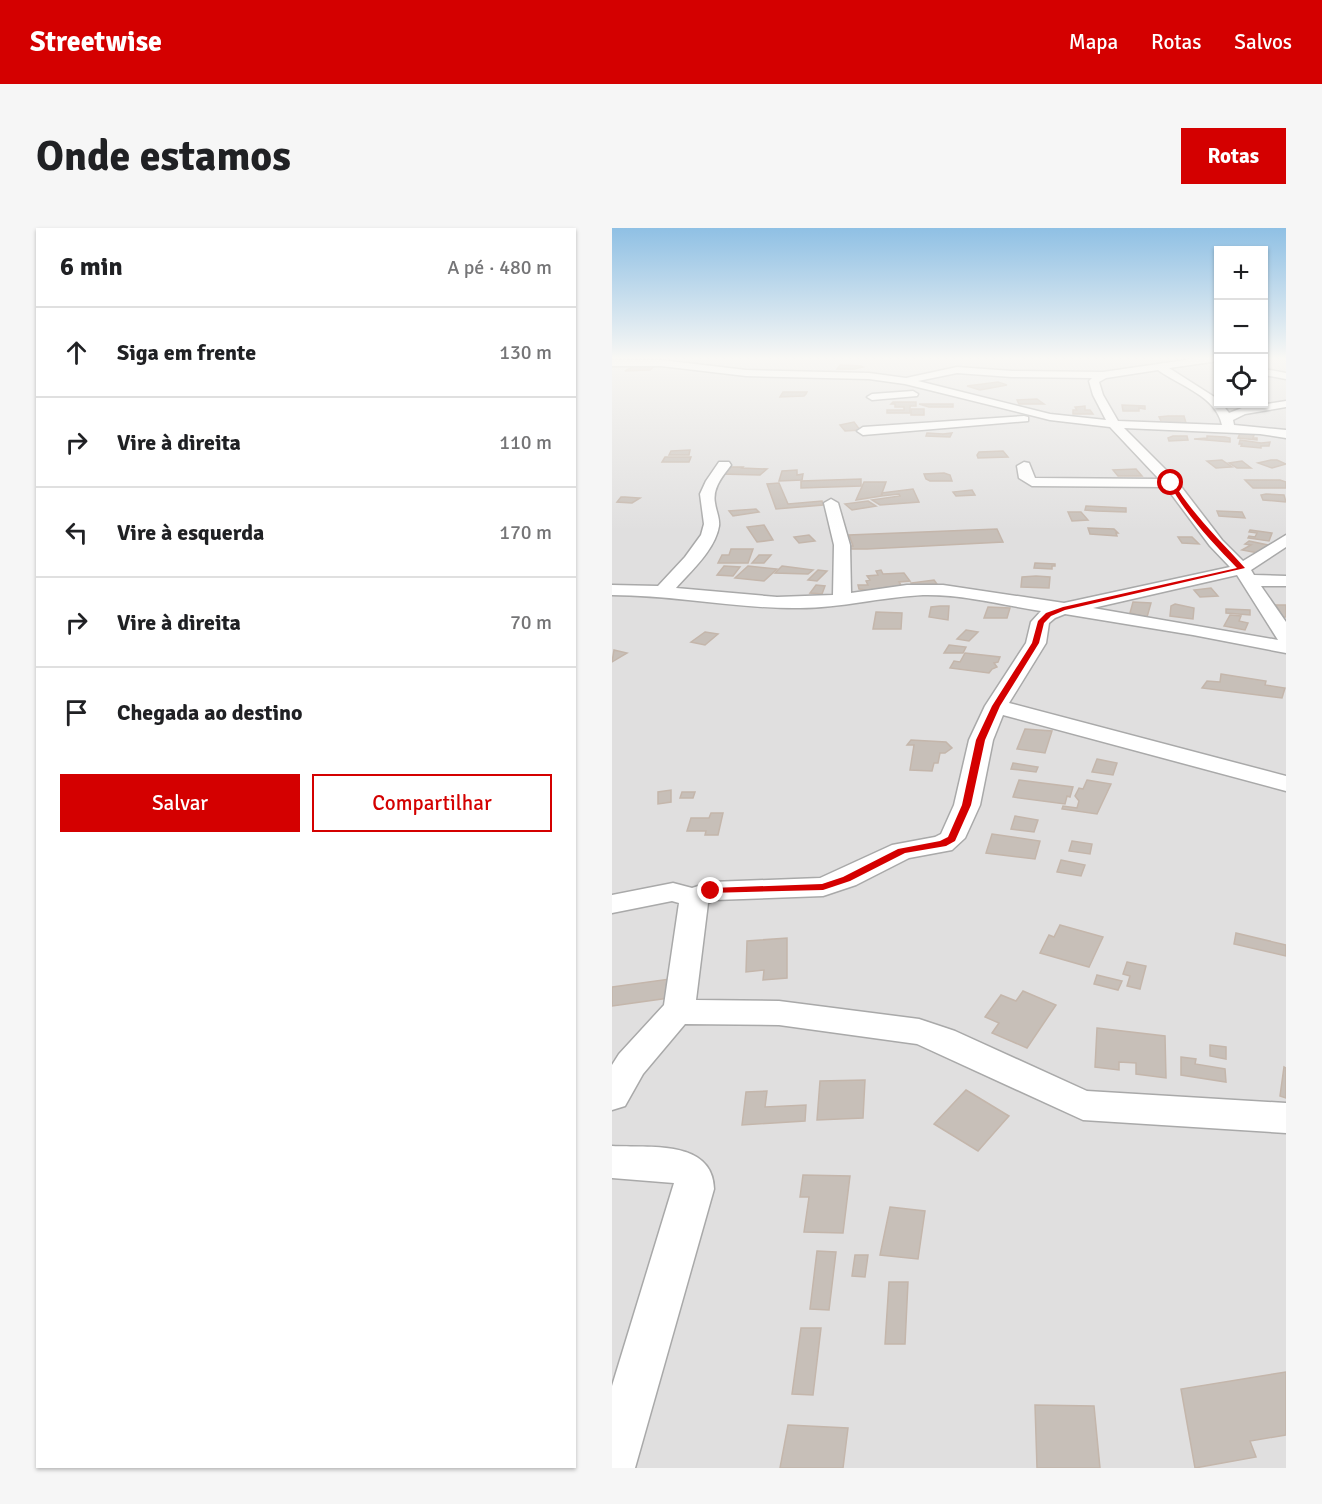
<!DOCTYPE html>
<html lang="pt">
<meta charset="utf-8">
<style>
:root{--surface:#fff;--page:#f6f6f6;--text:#202124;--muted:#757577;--line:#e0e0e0;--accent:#d40000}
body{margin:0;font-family:Signika,sans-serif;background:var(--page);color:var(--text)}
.controls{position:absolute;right:18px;top:18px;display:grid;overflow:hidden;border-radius:0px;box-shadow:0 2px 4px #0004}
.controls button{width:54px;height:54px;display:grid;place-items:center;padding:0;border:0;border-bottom:2px solid var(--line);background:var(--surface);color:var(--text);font:30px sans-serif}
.stop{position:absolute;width:18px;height:18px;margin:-14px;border:4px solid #d40000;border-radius:50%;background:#fff}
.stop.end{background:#d40000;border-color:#fff;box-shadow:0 2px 6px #0008}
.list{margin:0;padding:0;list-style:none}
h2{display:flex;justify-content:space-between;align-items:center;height:78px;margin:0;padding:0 24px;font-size:26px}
h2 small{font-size:20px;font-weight:400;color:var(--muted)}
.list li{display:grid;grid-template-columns:39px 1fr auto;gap:18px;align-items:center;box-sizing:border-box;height:90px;padding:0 24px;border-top:2px solid var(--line)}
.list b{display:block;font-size:22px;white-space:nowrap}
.list em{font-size:20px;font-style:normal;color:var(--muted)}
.actions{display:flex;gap:12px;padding:18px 24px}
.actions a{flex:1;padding:14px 0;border:2px solid var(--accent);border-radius:0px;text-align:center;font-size:21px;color:var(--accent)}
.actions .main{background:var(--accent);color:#fff}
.icon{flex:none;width:33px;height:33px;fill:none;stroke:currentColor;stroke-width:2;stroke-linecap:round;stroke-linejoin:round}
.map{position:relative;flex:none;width:674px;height:1240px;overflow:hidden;border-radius:0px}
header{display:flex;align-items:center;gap:36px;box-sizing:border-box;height:84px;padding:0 30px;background:var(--accent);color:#fff}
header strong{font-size:28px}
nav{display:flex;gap:33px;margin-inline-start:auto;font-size:21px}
.intro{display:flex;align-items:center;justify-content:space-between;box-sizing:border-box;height:144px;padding:0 36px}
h1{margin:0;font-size:42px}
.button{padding:15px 27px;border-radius:0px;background:var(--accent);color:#fff;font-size:21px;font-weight:700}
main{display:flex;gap:36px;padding:0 36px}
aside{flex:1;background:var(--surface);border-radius:0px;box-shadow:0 2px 4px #0004}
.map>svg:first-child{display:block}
.residential{fill:#e0dfdf}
.building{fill:#c7bfb8;stroke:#c4b6ab;stroke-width:1.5}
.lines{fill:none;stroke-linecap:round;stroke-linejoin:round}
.street-casing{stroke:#a9a9a9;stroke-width:3}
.street{fill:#fff;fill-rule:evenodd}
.route{fill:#d40000}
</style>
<header>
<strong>Streetwise</strong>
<nav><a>Mapa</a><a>Rotas</a><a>Salvos</a></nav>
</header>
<div class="intro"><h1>Onde estamos</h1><a class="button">Rotas</a></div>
<main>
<aside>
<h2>6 min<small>A pé · 480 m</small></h2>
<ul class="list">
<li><svg class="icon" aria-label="ahead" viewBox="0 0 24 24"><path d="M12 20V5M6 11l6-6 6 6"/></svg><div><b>Siga em frente</b></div><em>130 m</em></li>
<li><svg class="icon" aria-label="right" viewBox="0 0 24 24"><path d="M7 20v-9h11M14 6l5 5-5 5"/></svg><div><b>Vire à direita</b></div><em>110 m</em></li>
<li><svg class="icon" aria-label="left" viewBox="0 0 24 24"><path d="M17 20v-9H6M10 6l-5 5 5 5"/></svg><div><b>Vire à esquerda</b></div><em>170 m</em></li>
<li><svg class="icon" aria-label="right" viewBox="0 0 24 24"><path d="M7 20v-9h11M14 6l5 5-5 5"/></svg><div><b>Vire à direita</b></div><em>70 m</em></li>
<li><svg class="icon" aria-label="arrive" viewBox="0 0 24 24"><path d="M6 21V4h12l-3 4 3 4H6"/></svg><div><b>Chegada ao destino</b></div></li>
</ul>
<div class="actions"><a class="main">Salvar</a><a>Compartilhar</a></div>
</aside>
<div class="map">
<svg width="674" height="1240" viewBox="0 0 674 1240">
<rect width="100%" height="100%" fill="#f2efe9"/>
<path class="residential" d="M0,129H606V176H652V129H674V1240H0Z"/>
<g class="building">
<path d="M44,137L38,142L13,143L22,138Z"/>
<path d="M228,137L249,138L251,139L242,141H225Z"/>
<path d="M386,154L395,157L368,162L355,158Z"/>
<path d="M171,164H195L194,166L192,168L168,169Z"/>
<path d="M425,171L432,176H407L405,172Z"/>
<path d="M281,174H304V178H298V185H275V182H292V179H283V176H279Z"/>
<path d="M307,176H341V179H317Z"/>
<path d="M510,177L533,178V181L527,180V183H511Z"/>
<path d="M473,178V182H478L481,186H461V182H465L463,179Z"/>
<rect x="299" y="181" width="13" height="6"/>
<path d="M556,188H572L574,195H550L547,189Z"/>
<path d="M242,194L248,202L233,203L228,197Z"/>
<path d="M315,205L331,206L340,205L338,209L314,208Z"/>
<path d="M628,205L642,207L641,210H645V212L626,210Z"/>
<path d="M561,208H575L576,212L557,213L556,210Z"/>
<path d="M595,208L613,209L618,210V214L582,211L595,210Z"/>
<path d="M628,212L649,215L658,214L657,218H649V220L629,218L630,216H627Z"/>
<path d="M78,222L77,227H57L59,223Z"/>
<path d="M391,223L396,229L366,230L365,227L367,224Z"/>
<path d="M53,229H79L77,234H50Z"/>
<path d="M610,232L620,239L604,240L595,233Z"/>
<path d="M659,232H665L674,236L660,240L646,235Z"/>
<path d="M630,233L639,240H625L617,235Z"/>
<path d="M119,239H131L130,240L155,241L148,247L109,246Z"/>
<path d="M524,241L530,248H506L501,242Z"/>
<path d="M185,242V247L191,246L190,252L167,253L170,243Z"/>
<path d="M332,245L338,247L340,253H318L314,251L312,246Z"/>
<path d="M249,251V258L189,260V253Z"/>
<path d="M633,252H668L674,254V260H641Z"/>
<path d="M252,254H274L269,268L244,272Z"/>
<path d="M167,255L176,276L210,273L211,277L164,281L155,256Z"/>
<path d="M301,261L307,274L268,277L260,272L288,268L287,266L270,268V265Z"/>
<path d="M360,262L363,267L344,268L341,264Z"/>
<path d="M654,266L672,267L674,274L651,272L649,267Z"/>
<path d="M9,269H13L28,270L20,275L5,274Z"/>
<path d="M256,273L264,278L240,282L233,276Z"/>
<path d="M474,278L514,280V284L484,283L473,282Z"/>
<path d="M144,281L147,284L121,288L117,283Z"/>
<path d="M605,283L630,284L633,290L607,288Z"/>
<path d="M456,284H469L476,292L460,293Z"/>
<path d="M152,297L161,312L145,314L135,299Z"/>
<path d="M476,300L502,301L506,305H504L505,308L478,306Z"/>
<path d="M385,301L391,314L255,321H239L238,318H241L237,307Z"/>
<path d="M638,302L660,305L657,313L636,310L637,308L643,309L645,305L637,304Z"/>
<path d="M197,307L203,313L187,315L182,309Z"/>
<path d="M566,309H580L587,316L570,315Z"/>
<path d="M637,313L656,317L646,325L630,322L639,317L633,316Z"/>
<path d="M119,321H141L136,335H106L110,327H117Z"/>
<path d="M147,327H159L152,335H140Z"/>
<path d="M423,335L443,336V338H440V341L422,340Z"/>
<path d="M112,338L128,339L121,348L105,347Z"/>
<path d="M136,338L165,341L152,353L123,350Z"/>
<path d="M170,338L201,342L196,346L163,345Z"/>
<path d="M206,342L215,343L205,353L196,352Z"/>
<path d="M269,342L271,346L292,345L298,353L287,354L290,359L260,363L247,361L246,357H256L254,353L258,352L255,348L266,347L264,343Z"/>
<path d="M424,348L438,349L437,360L409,359L410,349Z"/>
<path d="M322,352L325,356L301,358L299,355Z"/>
<path d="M204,357L213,358L210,366L198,365Z"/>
<path d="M599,360L606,368L588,369L582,362Z"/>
<path d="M521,374L539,375L535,389L518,385Z"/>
<path d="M563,376L582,380L581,391L558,388L559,378Z"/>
<path d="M664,377H674V389H665L663,386H669Z"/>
<path d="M328,378H337L336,392L317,389L319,379Z"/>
<path d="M376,379L398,380L395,390H372Z"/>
<path d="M614,381L638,382V387L614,385Z"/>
<path d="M264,384L290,385L289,401H261Z"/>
<path d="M618,387L629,388L627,393L636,395L633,402L612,398Z"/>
<path d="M354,402L366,404L357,413L345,411Z"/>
<path d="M93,404L106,406L93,417L79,414Z"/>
<path d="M337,417L354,419L351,425H332Z"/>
<path d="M2,422L15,425L0,434Z"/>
<path d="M353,425L388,429L386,434L382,435L385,439L380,441L377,445L338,440L342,433L348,434Z"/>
<path d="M609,446L654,453L653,457L673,460L670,470L590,460L595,453L608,454Z"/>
<path d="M413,501L440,503L433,525L405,521Z"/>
<path d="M299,512L334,514L340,520L333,525H328L326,535H322L320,543L298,542L302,517H295Z"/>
<path d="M485,531L505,535L501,547L480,544Z"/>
<path d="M401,535L426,539L424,544L399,541Z"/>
<path d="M407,552L461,559L458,569L455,568L453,576L401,569Z"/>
<path d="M475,552L499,556L485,586L450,581L451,578L465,580L467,573L463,568L467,560L471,561Z"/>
<path d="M59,562V574L46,576V564Z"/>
<path d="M70,564H83L81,570H68Z"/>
<path d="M99,585H111L106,607H93L94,603H75L79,590H97Z"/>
<path d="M403,588L426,592L422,604L399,601Z"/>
<path d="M380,606L428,613L423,631L374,625Z"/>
<path d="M460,613L480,616L478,626L457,623Z"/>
<path d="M449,632L473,637L469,648L445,644Z"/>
<path d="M448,697L491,709L477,739L428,725L437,707L442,709Z"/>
<path d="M624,705L674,717V728L622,716Z"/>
<path d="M175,710V750L151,752L152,742L134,744L135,713Z"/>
<path d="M515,734L534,738L528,761L515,758L518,748L511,746Z"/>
<path d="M485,747L510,753L506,762L482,756Z"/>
<path d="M65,750L64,769L0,778V759Z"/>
<path d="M411,763L444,777L415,820L380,805L387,795L373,789L389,767L404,773Z"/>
<path d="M485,800L553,808L554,850L524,846V835L507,834V842L483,839Z"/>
<path d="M598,817L614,819V831L598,828Z"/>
<path d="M569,829L584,831L583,836L613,841L614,854L569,847Z"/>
<path d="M672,839L674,840V870L668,868Z"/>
<path d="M253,852L251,890L205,892L208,853Z"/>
<path d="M354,862L397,888L366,923L322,896Z"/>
<path d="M155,863L153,879L194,877L193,893L130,897L134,864Z"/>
<path d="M191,947L238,948L231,1005L192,1004L197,969H188Z"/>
<path d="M278,979L313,983L306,1031L268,1027Z"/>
<path d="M205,1023L224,1024L217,1082L198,1081Z"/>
<path d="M243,1027H256L253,1049L240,1048Z"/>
<path d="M277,1054H296L293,1116H273Z"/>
<path d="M189,1100H209L201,1167L180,1166Z"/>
<path d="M674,1144V1207L638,1213L644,1229L583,1240L569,1161Z"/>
<path d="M423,1177L482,1178L488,1240H425Z"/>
<path d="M176,1197L236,1200L231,1240H168Z"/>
</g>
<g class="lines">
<defs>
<g id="street">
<path d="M594,129H606V133L557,140L604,170L606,176H610L617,185L630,180L674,173V179L633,186L621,192L622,197L674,202V210L648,206L512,200L564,252L610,312L631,333L674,307V319L639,342L642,347L674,348V358H649L674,394V425L581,407L453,386L443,390L437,395L434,415L397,475L674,548V563L391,487L381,512L368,577L353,610L340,622L297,630L244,657L211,668L103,672L96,675L84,772L167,773L307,791L343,803L475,863L674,875V905L471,892L305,816L167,797L73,796L31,846L13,878L0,882V837L7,826L52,777L67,675L60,673L0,685V667L61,655L80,660L99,654L208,650L280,617L323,609L329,606L342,577L357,512L373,478L414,415L419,394L429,383C390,377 350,366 311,367C269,369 229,380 188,380C125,381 63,367 0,367V357L46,358L73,329L89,307L92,296L88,266L94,253L107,234H117L119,237C111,248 100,260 103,275C104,283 108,290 107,298C103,322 79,343 64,360L165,369L221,367L222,317L212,275L219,271L226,275L238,317L239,365L295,357H331L452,375L618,339L598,318L554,259L420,258L407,250L405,238L412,234L417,235L423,250L547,251L498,199L438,192L293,156L257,151L134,148L49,138H0V132H49L134,142L257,145L294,150L345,139L400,143L491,144ZM546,142C568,158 604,168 610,197L506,193L491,167L487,154L494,150ZM345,145L400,149L480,150L477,153L481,167L494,192L438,186L306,153ZM625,347L666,412L481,380Z"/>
<path d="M652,141L674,145V151L652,147Z"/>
<path d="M301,163L306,166L305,168L260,172L255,169L260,166Z"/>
<path d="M412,188L416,189V193L251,207L245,203L251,199Z"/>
<path d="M0,918C36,920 101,911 102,961L23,1240H0V1158L62,955L0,950Z"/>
</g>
</defs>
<use href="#street" class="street-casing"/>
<use href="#street" class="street"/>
</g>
<linearGradient id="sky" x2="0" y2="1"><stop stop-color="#8fc0e4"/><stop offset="0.43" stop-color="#f9f8f5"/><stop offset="1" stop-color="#f9f8f5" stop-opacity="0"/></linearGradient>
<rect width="674" height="303" fill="url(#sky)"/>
<path class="route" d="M561,254C581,287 608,312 633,340L453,382L439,388L432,395L427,415L388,478L373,512L359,577L343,613L334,618L293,625L238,653L211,662L96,665L94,663L99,660L210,656L231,649L286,621L328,613L336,609L350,577L364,512L380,478L420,415L426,393L434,385L451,379L625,340C600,314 574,287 557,255Z"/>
</svg>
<div class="controls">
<button>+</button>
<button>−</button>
<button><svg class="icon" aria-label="locate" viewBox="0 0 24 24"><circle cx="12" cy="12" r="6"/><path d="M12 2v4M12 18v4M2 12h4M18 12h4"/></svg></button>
</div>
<div class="stop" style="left:559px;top:255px"></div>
<div class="stop end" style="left:99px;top:663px"></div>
</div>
</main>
